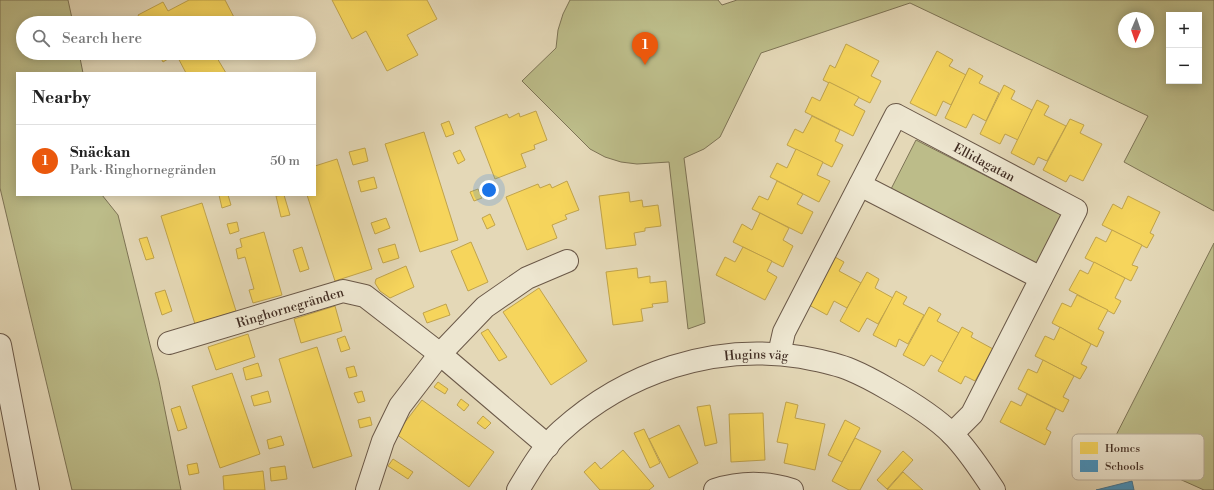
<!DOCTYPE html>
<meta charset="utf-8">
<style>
:root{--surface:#fff;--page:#f6f6f6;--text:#222;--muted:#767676;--line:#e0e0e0;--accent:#ea580c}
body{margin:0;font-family:"Libre Bodoni",serif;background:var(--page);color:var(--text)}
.controls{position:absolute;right:12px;top:12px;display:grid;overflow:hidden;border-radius:0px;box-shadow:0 2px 10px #0003}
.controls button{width:36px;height:36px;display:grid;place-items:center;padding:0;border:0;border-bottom:1px solid var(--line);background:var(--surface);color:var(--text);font:20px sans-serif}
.compass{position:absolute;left:1118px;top:12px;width:36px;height:36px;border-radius:50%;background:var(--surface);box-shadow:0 2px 10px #0003;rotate:182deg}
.you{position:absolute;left:489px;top:190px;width:14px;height:14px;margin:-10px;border:3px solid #fff;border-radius:50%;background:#1a73e8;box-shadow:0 0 0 6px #1a73e833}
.badge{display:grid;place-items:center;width:26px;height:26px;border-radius:50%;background:var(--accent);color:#fff;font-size:13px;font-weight:700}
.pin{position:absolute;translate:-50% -33px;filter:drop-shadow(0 1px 2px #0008)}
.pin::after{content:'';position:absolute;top:21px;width:14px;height:12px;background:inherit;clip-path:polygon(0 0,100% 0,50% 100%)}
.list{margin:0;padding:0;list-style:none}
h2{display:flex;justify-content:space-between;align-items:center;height:52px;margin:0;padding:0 16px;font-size:17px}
h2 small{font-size:13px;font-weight:400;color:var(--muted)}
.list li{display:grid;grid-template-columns:26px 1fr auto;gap:12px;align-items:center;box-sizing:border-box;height:72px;padding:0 16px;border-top:1px solid var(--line)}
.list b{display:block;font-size:15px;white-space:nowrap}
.list p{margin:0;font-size:13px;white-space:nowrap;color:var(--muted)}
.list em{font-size:13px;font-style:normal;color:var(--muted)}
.icon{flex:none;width:22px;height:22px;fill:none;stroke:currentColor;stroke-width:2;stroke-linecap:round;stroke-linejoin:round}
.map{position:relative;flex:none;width:1214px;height:490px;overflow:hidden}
.search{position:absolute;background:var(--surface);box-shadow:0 2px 10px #0003;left:16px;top:16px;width:300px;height:44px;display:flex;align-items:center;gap:10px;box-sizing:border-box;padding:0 14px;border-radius:22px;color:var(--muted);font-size:15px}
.panel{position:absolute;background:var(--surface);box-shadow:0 2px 10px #0003;left:16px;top:72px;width:300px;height:124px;border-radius:0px}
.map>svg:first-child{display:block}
.green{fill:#bcbc89;stroke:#7e7456;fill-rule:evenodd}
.homes{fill:#f6d55c;stroke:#c0a34b}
.schools{fill:#4393c3;stroke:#427493}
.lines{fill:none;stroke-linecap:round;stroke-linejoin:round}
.minor-casing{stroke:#6a5848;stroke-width:24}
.minor{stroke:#ede6d0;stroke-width:22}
.labels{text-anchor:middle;stroke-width:4;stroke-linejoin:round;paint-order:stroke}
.street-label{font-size:13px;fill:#412d23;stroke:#ede6d0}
.key{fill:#ede6d0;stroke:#b9ae9c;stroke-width:1}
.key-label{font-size:11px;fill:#412d23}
</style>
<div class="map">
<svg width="1214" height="490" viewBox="0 0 1214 490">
<rect width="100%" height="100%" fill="#e4d8b7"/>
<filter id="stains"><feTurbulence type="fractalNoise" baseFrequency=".005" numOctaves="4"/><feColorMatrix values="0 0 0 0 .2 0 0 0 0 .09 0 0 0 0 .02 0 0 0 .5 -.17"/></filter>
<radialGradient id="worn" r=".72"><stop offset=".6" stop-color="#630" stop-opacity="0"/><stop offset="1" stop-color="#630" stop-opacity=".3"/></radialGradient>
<g class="green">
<path d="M0,0H68L73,23H23V53H79L83,73H17V195H102L118,215L159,381L181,490H72L0,188Z"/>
<path d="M570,0H718L722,5L737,0H1214V211L1124,162L1148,116L910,3L761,53L720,137L704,149L684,158L705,323L688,329L669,162L637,164L621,162L605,157L590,149L522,81L556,48L558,30L563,14ZM1169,15H1199V81H1169ZM1124,18H1148V42H1124Z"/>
<path d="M916,140L1062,215L1035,266L890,191Z"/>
<path d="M1214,243V490H1204L1146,464L1108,451Z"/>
</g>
<g class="homes">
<path d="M189,0H225L237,23H142L138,15L163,2L168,11Z"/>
<path d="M332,0H427L437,19L407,35L418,55L387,71L366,31L352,39Z"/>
<path d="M846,44L879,61L871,76L881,81L870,103L823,80L830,65L835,68Z"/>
<path d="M937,51L953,60L949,66L966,75L951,105L943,101L936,116L910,103Z"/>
<path d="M158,53H226L217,58L226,73H186L176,54L163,62Z"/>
<path d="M969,68L983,76L979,83L999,93L986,121L973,114L966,128L945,118Z"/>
<path d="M829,82L859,97L854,105L865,111L853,136L805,112L812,97L820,101Z"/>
<path d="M1004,85L1015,91L1011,99L1032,110L1018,140L1005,134L1000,144L980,134Z"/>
<path d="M1037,100L1049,106L1044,115L1066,126L1047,161L1038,157L1034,165L1011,153Z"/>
<path d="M536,111L547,140L534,145L535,149L521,154L526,167L495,179L475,127L507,114L509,118L519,113L520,117Z"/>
<path d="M812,116L840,130L835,141L843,145L832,167L787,145L795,129L803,133Z"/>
<path d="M1070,119L1084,125L1080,133L1102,144L1083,181L1070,175L1066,182L1043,170Z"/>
<path d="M449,121L454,134L446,137L441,124Z"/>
<path d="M424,132L458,240L420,252L385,144Z"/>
<path d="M365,148L368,161L353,165L349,152Z"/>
<path d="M796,149L823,162L817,175L830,181L819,202L770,177L777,163L787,168Z"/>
<path d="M460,150L465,160L458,164L453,153Z"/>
<path d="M337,159L372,269L335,281L307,195H315V166Z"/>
<path d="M374,177L377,188L361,192L358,181Z"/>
<path d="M567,181L579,210L565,215L567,219L552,225L557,238L527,250L506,197L538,184L540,188L550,184L552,188Z"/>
<path d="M777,181L803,194L797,204L813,212L802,234L752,209L759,196L768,200Z"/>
<path d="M478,189L482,198L474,201L470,192Z"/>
<path d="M629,192L630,202L642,200L643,207L658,205L661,226L645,228V231L634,233L636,245L606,249L599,196Z"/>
<path d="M219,195H228L231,205L222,208Z"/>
<path d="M284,195L290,215L281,217L276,196Z"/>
<path d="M1128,196L1160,212L1150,233L1154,235L1147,248L1102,225L1113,204L1122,209Z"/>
<path d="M202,203L236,311L195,324L161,216Z"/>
<path d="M760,213L789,228L783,240L793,246L783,267L733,242L742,224L752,230Z"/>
<path d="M490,214L495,225L487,229L482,218Z"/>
<path d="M386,218L390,228L375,234L371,223Z"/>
<path d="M237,222L239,231L230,234L227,224Z"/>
<path d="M1112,230L1142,245L1132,265L1138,267L1131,281L1085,258L1096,237L1106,242Z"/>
<path d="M264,232L282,295L253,303L249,290L254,289L245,257L238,259L236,249L242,247L240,239Z"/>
<path d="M147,237L154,258L146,260L139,239Z"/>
<path d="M471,242L488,282L468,291L451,251Z"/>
<path d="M395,244L399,258L383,263L378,249Z"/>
<path d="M302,247L309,269L300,272L293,250Z"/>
<path d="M743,247L772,261L767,271L777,277L765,300L716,275L725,257L735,262Z"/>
<path d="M835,257L844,262L839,271L861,283L847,308L834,301L827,315L809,305Z"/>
<path d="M1094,262L1125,278L1115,298L1121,301L1114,314L1069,290L1080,270L1088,274Z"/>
<path d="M406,266L414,287L390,298L380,291L375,283L376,279Z"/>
<path d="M637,268L638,278L650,276V283L666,281L668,302L652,304L653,307L641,309L643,321L613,325L606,272Z"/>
<path d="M867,272L879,279L875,288L893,298L878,324L867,318L859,332L840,321Z"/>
<path d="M539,288L587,361L551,385L503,312Z"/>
<path d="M165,290L172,311L162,315L155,293Z"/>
<path d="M896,291L907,297L903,304L924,315L908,344L899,339L896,347L873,335Z"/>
<path d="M1077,295L1108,310L1098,329L1104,332L1097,347L1052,323L1062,303L1071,307Z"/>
<path d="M446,304L450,315L427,323L423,313Z"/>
<path d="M335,306L342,331L301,343L294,319Z"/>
<path d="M929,307L941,314L937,321L959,333L943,362L931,355L924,366L903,355Z"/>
<path d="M962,327L973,333L971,337L993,349L975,381L965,376L961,384L938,371Z"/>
<path d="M1060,327L1091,344L1081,364L1087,367L1080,379L1035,356L1045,336L1054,340Z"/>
<path d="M488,329L507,357L499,361L481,333Z"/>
<path d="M248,334L255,357L216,370L208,347Z"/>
<path d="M345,336L350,349L341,352L337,339Z"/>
<path d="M317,347L352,456L313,468L279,359Z"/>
<path d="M1043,360L1074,376L1063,397L1069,400L1063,412L1018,389L1028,369L1037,373Z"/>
<path d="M258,363L262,376L246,380L243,368Z"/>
<path d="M354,366L357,376L349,378L346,368Z"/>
<path d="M232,373L260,454L220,468L192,386Z"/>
<path d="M438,382L448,389L445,394L434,387Z"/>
<path d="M268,391L271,402L254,406L251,396Z"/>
<path d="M362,391L365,401L358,403L354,393Z"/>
<path d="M1027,394L1056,409L1046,429L1051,432L1045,445L1000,422L1011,401L1021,406Z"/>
<path d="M461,399L469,405L464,411L457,405Z"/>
<path d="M422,400L494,452L469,487L396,434Z"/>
<path d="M786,402L798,405L795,418L825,424L815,470L784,463L788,444L777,442Z"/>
<path d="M710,405L717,443L705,446L697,407Z"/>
<path d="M180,406L187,428L178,431L171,409Z"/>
<path d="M763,413L765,460L731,462L729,414Z"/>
<path d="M483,416L491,423L485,429L477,423Z"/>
<path d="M370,417L372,425L360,428L358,420Z"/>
<path d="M845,420L860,428L842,462L828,455Z"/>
<path d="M679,425L698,463L669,478L649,439Z"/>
<path d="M644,429L660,463L650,468L634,433Z"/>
<path d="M281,436L284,445L269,449L267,440Z"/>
<path d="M855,438L881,451L860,490H849L832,481Z"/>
<path d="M623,450L654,486L649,490H600L584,472L595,462L601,469Z"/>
<path d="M903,451L913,460L887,489L877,480Z"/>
<path d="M393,459L413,472L408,479L388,466Z"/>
<path d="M197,463L199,473L189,475L187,465Z"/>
<path d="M285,466L287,479L271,481L270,468Z"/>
<path d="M263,471L265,490H224L223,476Z"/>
<path d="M903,472L923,490H887Z"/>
</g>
<path class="schools" d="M1132,481L1134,490H1096Z"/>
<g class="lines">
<defs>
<g id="minor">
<path d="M860,185L1041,278"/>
<path id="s1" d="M169,343L343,291L365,296L440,354L548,446"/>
<path d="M0,345L28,490"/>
<path id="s2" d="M779,354L784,332L896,115L1076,210L972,414L952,434"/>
<path d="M367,490L383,441L400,406L440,354L485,307L527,278L567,261"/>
<path id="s3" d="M518,490C530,470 543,447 561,431C626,372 714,343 801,357C817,360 835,363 851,370C863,375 876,382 888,389C911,402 934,416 952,434C969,451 981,471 994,490"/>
<path d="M715,490C740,482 767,482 792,490"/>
</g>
</defs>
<use href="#minor" class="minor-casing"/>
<use href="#minor" class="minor"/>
</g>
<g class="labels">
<g class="street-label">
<text dy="5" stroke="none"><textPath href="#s2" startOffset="367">Ellidagatan</textPath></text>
<text dy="5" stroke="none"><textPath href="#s1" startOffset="126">Ringhornegränden</textPath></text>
<text dy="5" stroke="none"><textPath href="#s3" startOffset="288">Hugins väg</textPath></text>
</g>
</g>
<rect x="1072" y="434" width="132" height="46" rx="6" class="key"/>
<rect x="1080" y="442" width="18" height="12" fill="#f6d55c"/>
<rect x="1080" y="460" width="18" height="12" fill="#4393c3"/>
<g class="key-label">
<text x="1105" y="452">Homes</text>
<text x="1105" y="470">Schools</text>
</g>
<rect width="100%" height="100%" filter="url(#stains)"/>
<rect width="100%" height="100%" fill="url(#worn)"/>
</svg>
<div class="controls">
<button>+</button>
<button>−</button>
</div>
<svg class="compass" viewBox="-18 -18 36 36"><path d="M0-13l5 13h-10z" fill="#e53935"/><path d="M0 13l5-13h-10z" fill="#767676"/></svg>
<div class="you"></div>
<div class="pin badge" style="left:645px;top:65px">1</div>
<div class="search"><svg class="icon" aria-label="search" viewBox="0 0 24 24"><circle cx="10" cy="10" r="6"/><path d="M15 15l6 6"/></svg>Search here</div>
<section class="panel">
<h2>Nearby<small></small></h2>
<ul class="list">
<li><span class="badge">1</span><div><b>Snäckan</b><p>Park · Ringhornegränden</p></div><em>50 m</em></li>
</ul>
</section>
</div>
